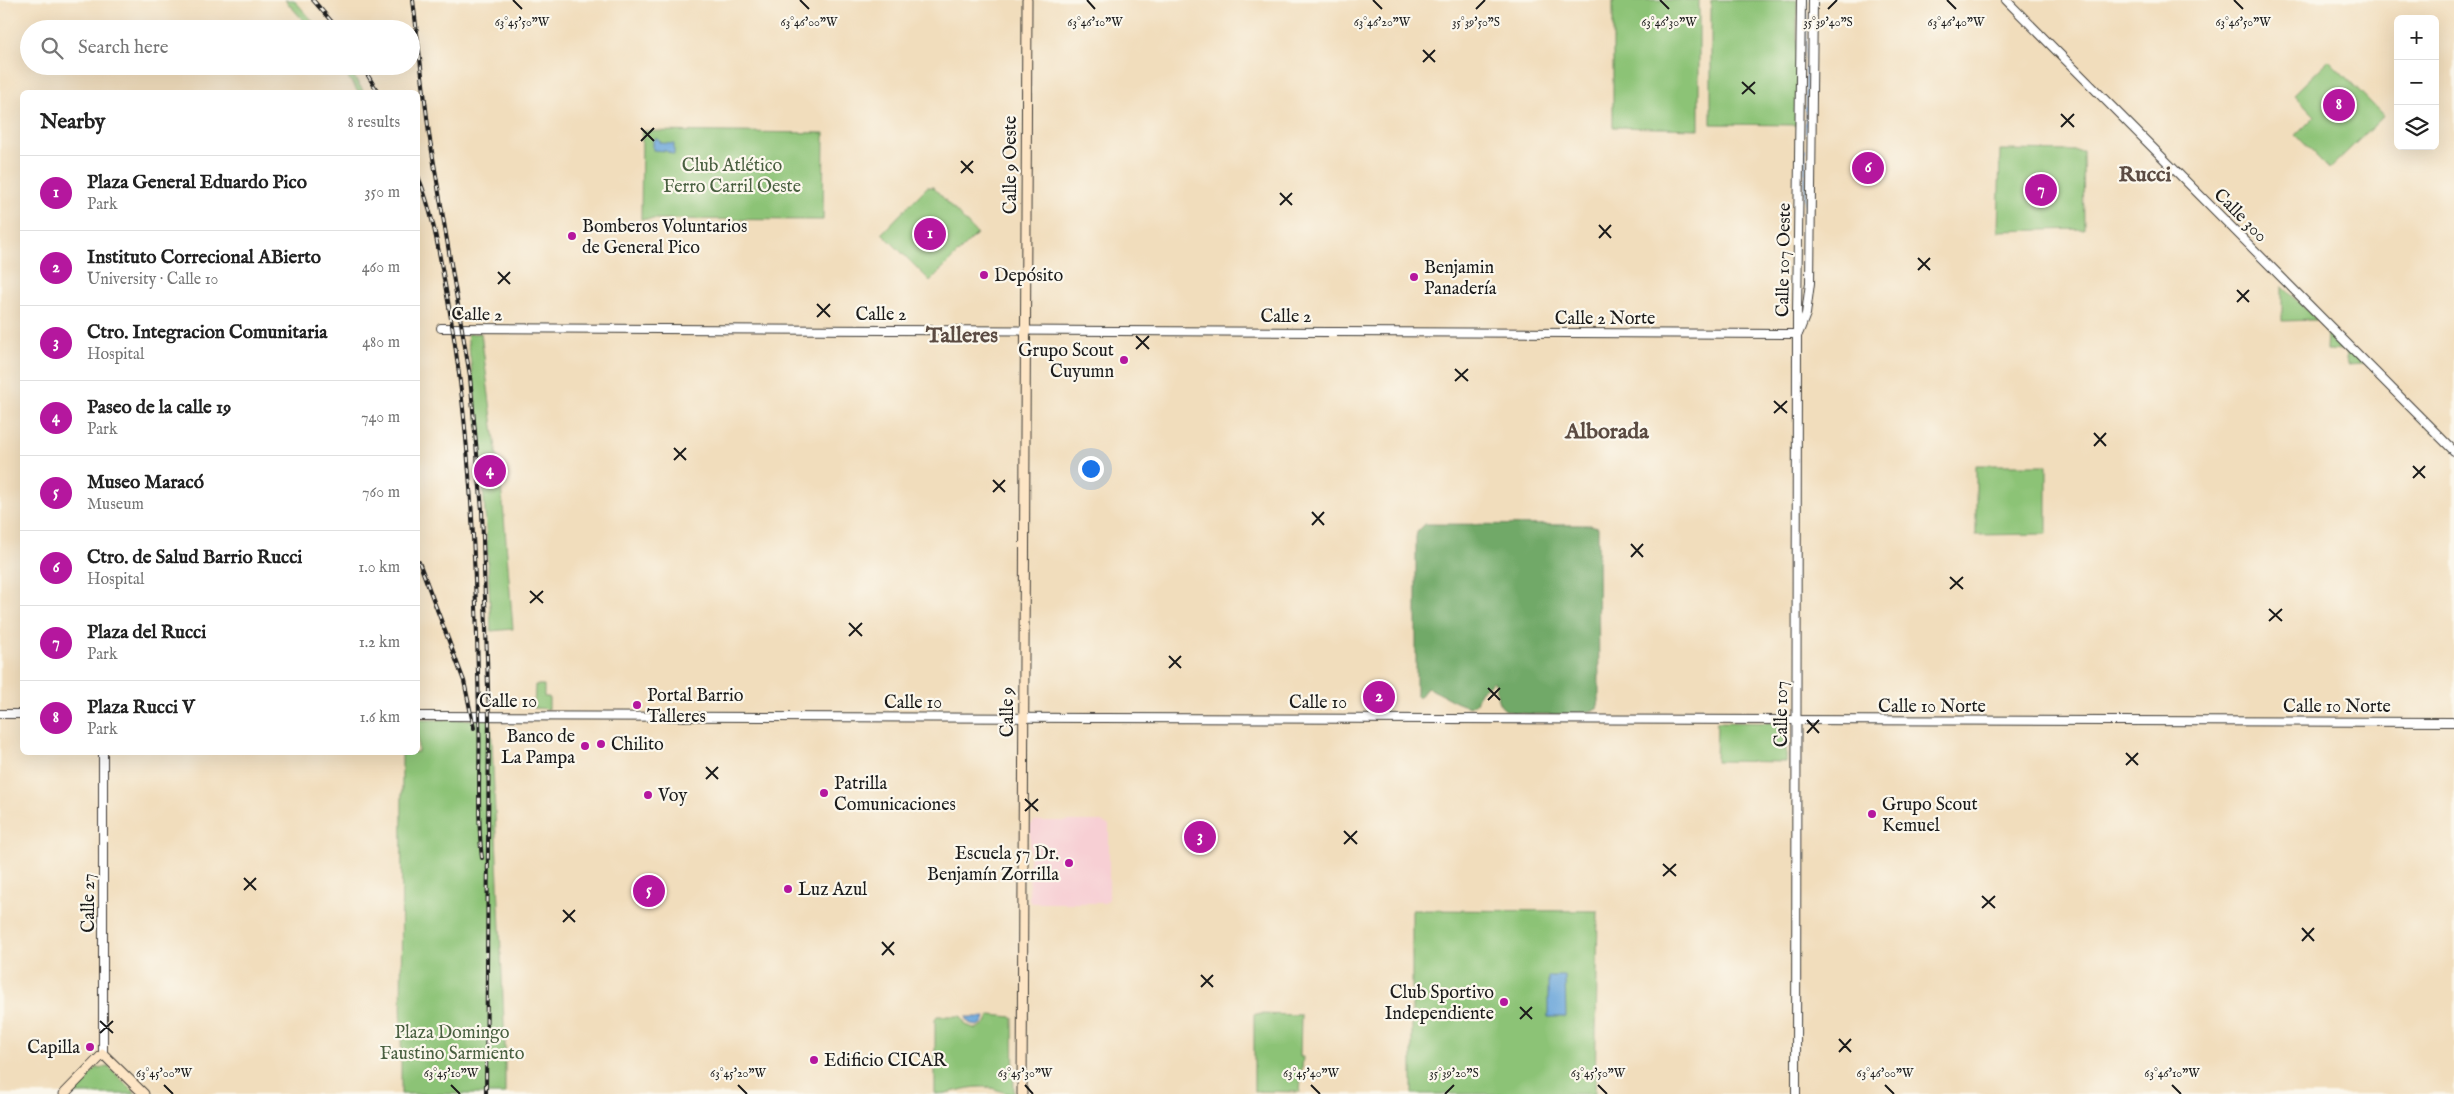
<!DOCTYPE html>
<meta charset="utf-8">
<style>
:root{--surface:#fff;--page:#f6f6f6;--text:#222;--muted:#767676;--line:#e0e0e0;--accent:#b5179e}
body{margin:0;font-family:"IM FELL English",serif;background:var(--page);color:var(--text)}
.controls{position:absolute;right:15px;top:15px;display:grid;overflow:hidden;border-radius:8px;box-shadow:0 5px 20px #0002}
.controls button{width:45px;height:45px;display:grid;place-items:center;padding:0;border:0;border-bottom:1px solid var(--line);background:var(--surface);color:var(--text);font:25px sans-serif}
.you{position:absolute;left:1090px;top:468px;width:18px;height:18px;margin:-12px;border:4px solid #fff;border-radius:50%;background:#1a73e8;box-shadow:0 0 0 8px #1a73e833}
.badge{display:grid;place-items:center;width:32px;height:32px;border-radius:50%;background:var(--accent);color:#fff;font-size:16px;font-weight:700}
.pin{position:absolute;translate:-50% -50%;border:2px solid #fff;box-shadow:0 1px 5px #0006}
.list{margin:0;padding:0;list-style:none}
h2{display:flex;justify-content:space-between;align-items:center;height:65px;margin:0;padding:0 20px;font-size:21px}
h2 small{font-size:16px;font-weight:400;color:var(--muted)}
.list li{display:grid;grid-template-columns:32px 1fr auto;gap:15px;align-items:center;box-sizing:border-box;height:75px;padding:0 20px;border-top:1px solid var(--line)}
.list b{display:block;font-size:19px;white-space:nowrap}
.list p{margin:0;font-size:16px;white-space:nowrap;color:var(--muted)}
.list em{font-size:16px;font-style:normal;color:var(--muted)}
.icon{flex:none;width:28px;height:28px;fill:none;stroke:currentColor;stroke-width:2;stroke-linecap:round;stroke-linejoin:round}
.map{position:relative;flex:none;width:2454px;height:1094px;overflow:hidden}
.search{position:absolute;background:var(--surface);box-shadow:0 5px 20px #0002;left:20px;top:20px;width:400px;height:55px;display:flex;align-items:center;gap:12px;box-sizing:border-box;padding:0 18px;border-radius:28px;color:var(--muted);font-size:19px}
.panel{position:absolute;background:var(--surface);box-shadow:0 5px 20px #0002;left:20px;top:90px;width:400px;height:665px;border-radius:8px}
.map>svg:first-child{display:block}
.built{fill:#f7cfd4}
.green{fill:#8cc376;stroke:#547049}
.forest{fill:#71a967;stroke:#466242}
.water{fill:#69a5da;stroke:#42607b}
.lines{fill:none;stroke-linecap:round;stroke-linejoin:round}
.stream{stroke:#69a5da;stroke-width:2}
.tertiary-casing{stroke:#3c3934;stroke-width:10}
.secondary-casing{stroke:#3c3934;stroke-width:11}
.tertiary{stroke:#fff;stroke-width:8}
.secondary{stroke:#fde5c5;stroke-width:9}
.rail-casing{stroke:#1c1c1c;stroke-width:4}
.rail{stroke:#fbf7ec;stroke-width:2;stroke-dasharray:5.5;stroke-linecap:butt}
.ticks{fill:none;stroke:#1c1c1c;stroke-width:2}
.poi-dot{fill:#b5179e;stroke:#fbf7ec;stroke-width:2}
.labels{text-anchor:middle;stroke-width:4.5;stroke-linejoin:round;paint-order:stroke}
.park-label{font-size:18px;fill:#495f40;stroke:#fbf7ec}
.street-label{font-size:18px;fill:#1c1c1c;stroke:#fbf7ec}
.poi-label{font-size:18px;fill:#1c1c1c;stroke:#fbf7ec;text-anchor:start}
.district-label{font-size:22px;font-weight:bold;fill:#5b4b42;stroke:#fbf7ec}
.ticks-label{font-size:12px;text-anchor:middle;fill:#1c1c1c;stroke:#fbf7ec;stroke-width:4.5;stroke-linejoin:round;paint-order:stroke}
</style>
<div class="map">
<svg width="2454" height="1094" viewBox="0 0 2454 1094">
<rect width="100%" height="100%" fill="#fbf7ec"/>
<filter id="ink" filterUnits="userSpaceOnUse"><feTurbulence type="fractalNoise" baseFrequency=".02" numOctaves="2"/><feDisplacementMap in="SourceGraphic" scale="10" xChannelSelector="R" yChannelSelector="G"/><feConvolveMatrix kernelMatrix="1 2 1 2 8 2 1 2 1" color-interpolation-filters="sRGB"/></filter>
<filter id="wash" filterUnits="userSpaceOnUse"><feTurbulence type="fractalNoise" baseFrequency=".0096" numOctaves="4" result="noise"/><feDisplacementMap in="SourceGraphic" scale="20" xChannelSelector="R" yChannelSelector="G"/><feGaussianBlur stdDeviation="1.12" result="paint"/><feColorMatrix in="noise" values="0 0 0 0 0 0 0 0 0 0 0 0 0 0 0 0 0 1.4 0 .05"/><feComposite in="paint" operator="in"/></filter>
<g filter="url(#wash)">
<rect width="100%" height="100%" fill="#f1ddbc"/>
<path class="built" d="M1034,821H1098L1109,825V899L1105,903H1031L1029,900L1030,826Z"/>
<g class="green">
<path d="M285,0H294L320,29H311Z"/>
<path d="M1613,0H1699V129L1613,127Z"/>
<path d="M1711,0H1797V125L1711,124Z"/>
<path d="M2329,60L2384,116L2329,169L2296,135L2315,116L2294,94Z"/>
<path d="M340,66H347L364,92H358Z"/>
<path d="M642,131L824,133L823,220L641,219Z"/>
<path d="M2000,150L2083,151L2084,229L1998,231Z"/>
<path d="M927,187H933L977,234L930,281L882,233Z"/>
<path d="M2282,286L2317,320L2282,321Z"/>
<path d="M2327,330L2363,364L2347,365L2345,351L2326,350Z"/>
<path d="M481,333L503,504L513,629L491,631C487,531 481,432 467,334Z"/>
<path d="M1976,465H2047V534L1976,535Z"/>
<path d="M535,685H544V697H549V709L534,708Z"/>
<path d="M491,719L505,1045V1094H401L402,753L418,752V720Z"/>
<path d="M1717,722L1787,723L1786,762L1716,761Z"/>
<path d="M1412,910L1598,911L1595,1094H1412Z"/>
<path d="M1254,1014L1301,1015L1300,1057H1303L1300,1092L1254,1091Z"/>
<path d="M990,1015L1013,1017L1014,1094C1002,1094 994,1086 981,1087C964,1087 951,1094 935,1094V1019L937,1016H961L966,1025L976,1029L985,1024Z"/>
<path d="M109,1067L136,1094H71L97,1068Z"/>
</g>
<path class="forest" d="M1425,524L1590,525L1598,527L1599,701L1597,709C1586,715 1514,717 1504,709C1494,701 1499,691 1494,681L1480,692L1476,703L1470,707C1453,703 1442,693 1427,688L1419,698L1416,695V537L1417,532Z"/>
<g class="water">
<path d="M653,139H658L661,143L674,144V155L666,151L653,150Z"/>
<path d="M1548,976H1565L1566,1017H1548Z"/>
<path d="M966,1017H985L983,1023L977,1026L969,1023Z"/>
</g>
<g class="lines">
<g class="stream">
<path d="M1806,132V0"/>
<path d="M1805,150L1806,285"/>
</g>
</g>
</g>
<g filter="url(#ink)">
<g class="lines">
<defs>
<g id="tertiary">
<path d="M2006,0L2454,451"/>
<path d="M441,328L1798,334"/>
<path d="M1799,332L1806,314L1810,283L1813,0"/>
<path d="M0,714H22"/>
<path d="M418,716L2454,722"/>
<path d="M103,752V1054"/>
<path d="M1796,1094L1797,315L1801,0"/>
</g>
<g id="secondary">
<path d="M64,1094L103,1054L144,1094"/>
<path d="M1022,1094L1027,0"/>
</g>
</defs>
<use href="#tertiary" class="tertiary-casing"/>
<use href="#secondary" class="secondary-casing"/>
<use href="#tertiary" class="tertiary"/>
<use href="#secondary" class="secondary"/>
<defs>
<g id="rail">
<path d="M313,0L338,29"/>
<path d="M413,0L429,134L470,376L482,510L489,717L486,1094"/>
<path d="M362,66L378,92"/>
<path d="M418,176C434,215 440,259 448,301C472,437 476,577 479,715C481,763 476,811 482,858"/>
<path d="M419,562L464,681L474,728"/>
</g>
</defs>
<use href="#rail" class="rail-casing"/>
<use href="#rail" class="rail"/>
</g>
</g>
<path class="ticks" d="M513,0L522,9M800,0L809,9M1087,0L1095,9M1373,0L1382,9M1660,0L1669,9M1947,0L1956,9M2234,0L2243,9M1476,9L1485,0M1828,9L1837,0M1423,50L1435,62M1423,62L1435,50M1742,82L1755,94M1742,94L1755,82M2061,114L2074,127M2061,127L2074,114M641,128L654,141M641,141L654,128M961,161L973,173M961,173L973,161M1280,193L1292,205M1280,205L1292,193M1599,225L1611,238M1599,238L1611,225M1918,258L1930,270M1918,270L1930,258M498,272L510,284M498,284L510,272M2237,290L2249,302M2237,302L2249,290M817,304L830,317M817,317L830,304M1136,336L1149,349M1136,349L1149,336M1455,369L1468,381M1455,381L1468,369M1774,401L1787,413M1774,413L1787,401M2094,433L2106,446M2094,446L2106,433M674,448L686,460M674,460L686,448M2413,466L2425,478M2413,478L2425,466M993,480L1005,492M993,492L1005,480M1312,512L1324,525M1312,525L1324,512M1631,544L1643,557M1631,557L1643,544M1950,577L1963,589M1950,589L1963,577M530,591L543,603M530,603L543,591M2269,609L2282,621M2269,621L2282,609M849,623L862,636M849,636L862,623M1169,656L1181,668M1169,668L1181,656M1488,688L1500,700M1488,700L1500,688M1807,720L1819,733M1807,733L1819,720M2126,753L2138,765M2126,765L2138,753M706,767L718,779M706,779L718,767M1025,799L1038,811M1025,811L1038,799M1344,831L1357,844M1344,844L1357,831M1663,864L1676,876M1663,876L1676,864M244,878L256,890M244,890L256,878M1982,896L1995,908M1982,908L1995,896M563,910L575,922M563,922L575,910M2302,928L2314,941M2302,941L2314,928M882,942L894,955M882,955L894,942M1201,975L1213,987M1201,987L1213,975M1520,1007L1532,1019M1520,1019L1532,1007M100,1021L113,1033M100,1033L113,1021M1839,1039L1851,1052M1839,1052L1851,1039M164,1085L173,1094M451,1085L460,1094M738,1085L747,1094M1025,1085L1033,1094M1311,1085L1320,1094M1598,1085L1607,1094M1885,1085L1894,1094M2172,1085L2181,1094M1445,1094L1454,1085"/>
<g class="poi-dot">
<circle cx="572" cy="236" r="5"/>
<circle cx="984" cy="275" r="5"/>
<circle cx="1414" cy="277" r="5"/>
<circle cx="1124" cy="360" r="5"/>
<circle cx="637" cy="705" r="5"/>
<circle cx="601" cy="744" r="5"/>
<circle cx="585" cy="746" r="5"/>
<circle cx="824" cy="793" r="5"/>
<circle cx="648" cy="795" r="5"/>
<circle cx="1872" cy="814" r="5"/>
<circle cx="1069" cy="863" r="5"/>
<circle cx="788" cy="889" r="5"/>
<circle cx="1504" cy="1002" r="5"/>
<circle cx="90" cy="1047" r="5"/>
<circle cx="814" cy="1060" r="5"/>
</g>
<g class="labels">
<g class="park-label">
<text x="732" y="171">Club Atlético<tspan x="732" dy="21">Ferro Carril Oeste</tspan></text>
<text x="452" y="1038">Plaza Domingo<tspan x="452" dy="21">Faustino Sarmiento</tspan></text>
</g>
<g class="street-label">
<text transform="translate(1010 165) rotate(-90)" y="6">Calle 9 Oeste</text>
<text transform="translate(2241 215) rotate(45)" y="6">Calle 300</text>
<text transform="translate(1783 260) rotate(-89)" y="6">Calle 107 Oeste</text>
<text transform="translate(477 314) rotate(1)" y="6">Calle 2</text>
<text x="881" y="320">Calle 2</text>
<text x="1286" y="322">Calle 2</text>
<text x="1605" y="324">Calle 2 Norte</text>
<text x="508" y="707">Calle 10</text>
<text x="913" y="708">Calle 10</text>
<text x="1318" y="708">Calle 10</text>
<text x="1932" y="712">Calle 10 Norte</text>
<text x="2337" y="712">Calle 10 Norte</text>
<text transform="translate(1007 712) rotate(-90)" y="6">Calle 9</text>
<text transform="translate(1781 714) rotate(-90)" y="6">Calle 107</text>
<text transform="translate(88 903) rotate(-90)" y="6">Calle 27</text>
</g>
<g class="poi-label">
<text x="582" y="232">Bomberos Voluntarios<tspan x="582" dy="21">de General Pico</tspan></text>
<text x="1424" y="273">Benjamin<tspan x="1424" dy="21">Panadería</tspan></text>
<text x="994" y="281">Depósito</text>
<text x="1114" y="356" text-anchor="end">Grupo Scout<tspan x="1114" dy="21">Cuyumn</tspan></text>
<text x="647" y="701">Portal Barrio<tspan x="647" dy="21">Talleres</tspan></text>
<text x="575" y="742" text-anchor="end">Banco de<tspan x="575" dy="21">La Pampa</tspan></text>
<text x="611" y="750">Chilito</text>
<text x="834" y="789">Patrilla<tspan x="834" dy="21">Comunicaciones</tspan></text>
<text x="658" y="801">Voy</text>
<text x="1882" y="810">Grupo Scout<tspan x="1882" dy="21">Kemuel</tspan></text>
<text x="1059" y="859" text-anchor="end">Escuela 57 Dr.<tspan x="1059" dy="21">Benjamín Zorrilla</tspan></text>
<text x="798" y="895">Luz Azul</text>
<text x="1494" y="998" text-anchor="end">Club Sportivo<tspan x="1494" dy="21">Independiente</tspan></text>
<text x="80" y="1053" text-anchor="end">Capilla</text>
<text x="824" y="1066">Edificio CICAR</text>
</g>
<g class="district-label">
<text x="2145" y="181">Rucci</text>
<text x="962" y="342">Talleres</text>
<text x="1607" y="438">Alborada</text>
</g>
</g>
<g class="ticks-label">
<text x="522" y="26">63°45'50"W</text>
<text x="809" y="26">63°46'00"W</text>
<text x="1095" y="26">63°46'10"W</text>
<text x="1382" y="26">63°46'20"W</text>
<text x="1476" y="26">35°39'50"S</text>
<text x="1669" y="26">63°46'30"W</text>
<text x="1828" y="26">35°39'40"S</text>
<text x="1956" y="26">63°46'40"W</text>
<text x="2243" y="26">63°46'50"W</text>
<text x="1025" y="1077">63°45'30"W</text>
<text x="164" y="1077">63°45'00"W</text>
<text x="451" y="1077">63°45'10"W</text>
<text x="738" y="1077">63°45'20"W</text>
<text x="1311" y="1077">63°45'40"W</text>
<text x="1454" y="1077">35°39'20"S</text>
<text x="1598" y="1077">63°45'50"W</text>
<text x="1885" y="1077">63°46'00"W</text>
<text x="2172" y="1077">63°46'10"W</text>
</g>
</svg>
<div class="controls">
<button>+</button>
<button>−</button>
<button><svg class="icon" aria-label="layers" viewBox="0 0 24 24"><path d="M12 4l9 5-9 5-9-5zM3 14l9 5 9-5"/></svg></button>
</div>
<div class="you"></div>
<div class="pin badge" style="left:930px;top:234px">1</div>
<div class="pin badge" style="left:1379px;top:697px">2</div>
<div class="pin badge" style="left:1200px;top:837px">3</div>
<div class="pin badge" style="left:490px;top:471px">4</div>
<div class="pin badge" style="left:649px;top:891px">5</div>
<div class="pin badge" style="left:1868px;top:168px">6</div>
<div class="pin badge" style="left:2041px;top:190px">7</div>
<div class="pin badge" style="left:2339px;top:105px">8</div>
<div class="search"><svg class="icon" aria-label="search" viewBox="0 0 24 24"><circle cx="10" cy="10" r="6"/><path d="M15 15l6 6"/></svg>Search here</div>
<section class="panel">
<h2>Nearby<small>8 results</small></h2>
<ul class="list">
<li><span class="badge">1</span><div><b>Plaza General Eduardo Pico</b><p>Park</p></div><em>350 m</em></li>
<li><span class="badge">2</span><div><b>Instituto Correcional ABierto</b><p>University · Calle 10</p></div><em>460 m</em></li>
<li><span class="badge">3</span><div><b>Ctro. Integracion Comunitaria</b><p>Hospital</p></div><em>480 m</em></li>
<li><span class="badge">4</span><div><b>Paseo de la calle 19</b><p>Park</p></div><em>740 m</em></li>
<li><span class="badge">5</span><div><b>Museo Maracó</b><p>Museum</p></div><em>760 m</em></li>
<li><span class="badge">6</span><div><b>Ctro. de Salud Barrio Rucci</b><p>Hospital</p></div><em>1.0 km</em></li>
<li><span class="badge">7</span><div><b>Plaza del Rucci</b><p>Park</p></div><em>1.2 km</em></li>
<li><span class="badge">8</span><div><b>Plaza Rucci V</b><p>Park</p></div><em>1.6 km</em></li>
</ul>
</section>
</div>
